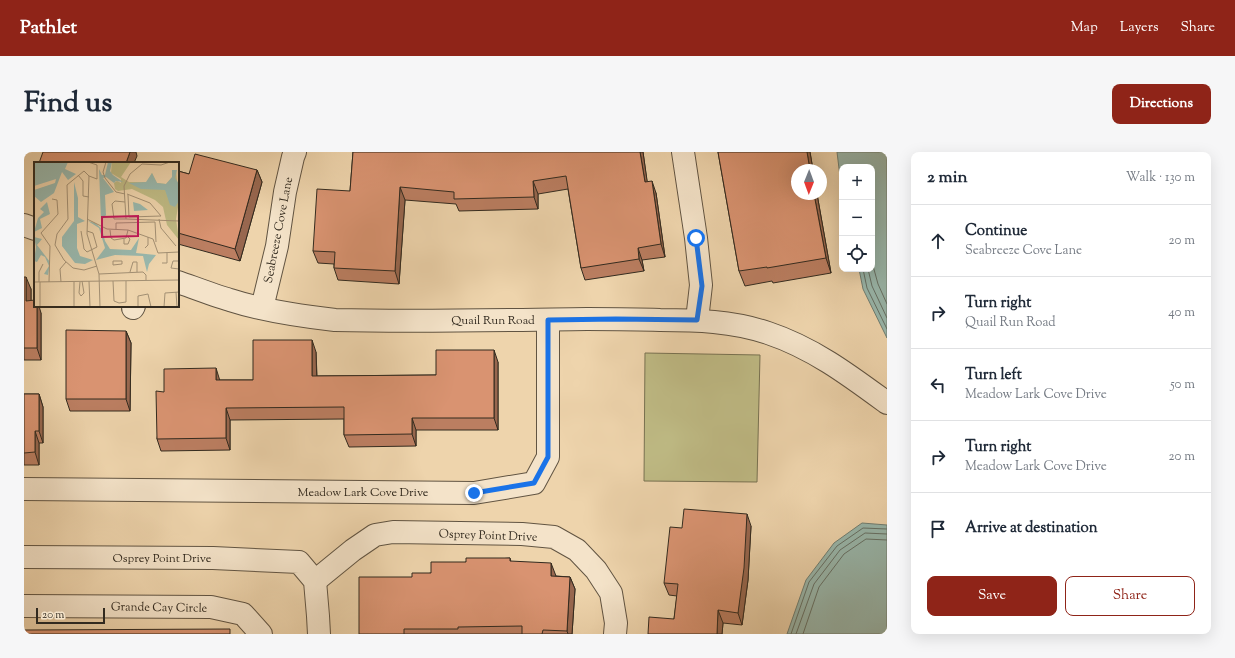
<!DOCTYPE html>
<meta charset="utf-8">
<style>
:root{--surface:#fff;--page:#f6f6f7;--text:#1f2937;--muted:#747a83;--line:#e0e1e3;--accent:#8f2418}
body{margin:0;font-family:"Sorts Mill Goudy",serif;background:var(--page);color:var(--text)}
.controls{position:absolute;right:12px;top:12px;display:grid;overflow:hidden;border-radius:8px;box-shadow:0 4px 16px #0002}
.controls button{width:36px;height:36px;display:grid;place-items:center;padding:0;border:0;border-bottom:1px solid var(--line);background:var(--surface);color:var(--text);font:20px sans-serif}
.compass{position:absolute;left:767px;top:12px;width:36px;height:36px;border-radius:50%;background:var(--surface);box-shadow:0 4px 16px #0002;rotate:181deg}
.scale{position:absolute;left:12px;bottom:10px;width:69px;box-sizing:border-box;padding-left:4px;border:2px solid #322a1f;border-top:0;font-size:11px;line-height:14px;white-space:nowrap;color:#322a1f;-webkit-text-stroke:3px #f4e3c9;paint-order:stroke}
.stop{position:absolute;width:12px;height:12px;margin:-9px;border:3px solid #1a73e8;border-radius:50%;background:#fff}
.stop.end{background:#1a73e8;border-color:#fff;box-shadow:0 1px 4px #0008}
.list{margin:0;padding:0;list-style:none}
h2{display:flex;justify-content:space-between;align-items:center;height:52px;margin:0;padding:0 16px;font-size:17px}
h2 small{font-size:13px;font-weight:400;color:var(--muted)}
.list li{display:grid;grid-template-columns:26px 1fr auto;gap:12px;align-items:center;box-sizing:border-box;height:72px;padding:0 16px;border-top:1px solid var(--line)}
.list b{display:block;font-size:15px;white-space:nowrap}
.list p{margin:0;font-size:13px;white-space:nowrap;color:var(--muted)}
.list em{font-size:13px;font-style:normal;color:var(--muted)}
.actions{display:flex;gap:8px;padding:12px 16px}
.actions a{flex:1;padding:9px 0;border:1px solid var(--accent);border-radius:8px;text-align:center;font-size:14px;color:var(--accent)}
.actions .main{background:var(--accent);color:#fff}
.icon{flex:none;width:22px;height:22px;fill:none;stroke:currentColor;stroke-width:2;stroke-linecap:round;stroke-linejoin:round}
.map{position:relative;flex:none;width:863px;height:482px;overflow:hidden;border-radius:8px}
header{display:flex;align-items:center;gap:24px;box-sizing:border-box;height:56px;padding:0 20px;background:var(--accent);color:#fff}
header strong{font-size:19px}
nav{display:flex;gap:22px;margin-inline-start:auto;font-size:14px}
.intro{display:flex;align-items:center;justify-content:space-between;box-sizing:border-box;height:96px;padding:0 24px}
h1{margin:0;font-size:28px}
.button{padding:10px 18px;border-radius:8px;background:var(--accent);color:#fff;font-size:14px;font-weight:700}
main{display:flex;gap:24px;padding:0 24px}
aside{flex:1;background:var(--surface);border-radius:8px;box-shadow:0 4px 16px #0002}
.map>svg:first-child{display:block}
.green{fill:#bfbb85;stroke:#787252}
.water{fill:#99b8ad;stroke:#707f74}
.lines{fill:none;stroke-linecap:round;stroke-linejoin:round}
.shore{stroke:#667166;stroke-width:1}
.minor-casing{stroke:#615442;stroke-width:24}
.minor{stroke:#f4e3c9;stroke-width:22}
.wall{fill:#bb7e61;stroke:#322a1f}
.shaded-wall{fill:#98674f;stroke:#322a1f}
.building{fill:#d99371;stroke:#322a1f}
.route{stroke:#1a73e8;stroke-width:5}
.labels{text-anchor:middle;stroke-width:3;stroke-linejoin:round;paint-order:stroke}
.street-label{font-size:12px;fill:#322a1f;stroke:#f4e3c9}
.inset-road{fill:none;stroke:#a39074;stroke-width:1}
.view{fill:#c2185b;fill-opacity:0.15;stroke:#c2185b;stroke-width:2}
.inset-edge{fill:none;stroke:#322a1f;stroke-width:2}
</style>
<header>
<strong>Pathlet</strong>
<nav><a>Map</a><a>Layers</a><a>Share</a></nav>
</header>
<div class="intro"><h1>Find us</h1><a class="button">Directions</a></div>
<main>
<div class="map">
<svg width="863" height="482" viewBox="0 0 863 482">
<rect width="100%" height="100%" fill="#eed4ac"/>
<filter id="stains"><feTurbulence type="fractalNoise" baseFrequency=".005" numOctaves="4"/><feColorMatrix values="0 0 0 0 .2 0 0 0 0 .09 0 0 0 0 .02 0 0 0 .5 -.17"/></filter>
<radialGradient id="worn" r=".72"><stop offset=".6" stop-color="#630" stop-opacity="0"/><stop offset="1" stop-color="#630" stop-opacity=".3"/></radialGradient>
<path class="green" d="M621,201L736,203L733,330L620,329Z"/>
<g class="water">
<path d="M813,0H863V186L839,137L835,117H848V15H818V41Z"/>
<path d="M838,371L863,373V482H763L782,428L810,391Z"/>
</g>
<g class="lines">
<g class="shore">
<path d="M848,110L854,132L863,152"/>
<path d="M839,117L843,136L863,177"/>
<path d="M844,117L848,134L863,166"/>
<path d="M767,482L785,430L813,394L839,376L863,377"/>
<path d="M772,482L790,432L816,398L841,381L863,382"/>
<path d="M779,482L795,435L820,402L842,387L863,388"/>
</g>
<defs>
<g id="minor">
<path d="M659,0L672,86L677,133L673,168"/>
<path d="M0,73L11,77"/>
<path d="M154,130C171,136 189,143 206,148C240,159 276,164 311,168C395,170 479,168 563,167C587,167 611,167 636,168C671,168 709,169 744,181C789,196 825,223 863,251"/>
<path d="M109,156L110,154"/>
<path d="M238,156L253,94L261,40L269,5L271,0"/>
<path d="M0,337L450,341L510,331L524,305V168"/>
<path d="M0,405L189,406L275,410L291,429L294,464L295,482"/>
<path d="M291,429L329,398L351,383L369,380L498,382L530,385L553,398L572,418L587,441L592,471L591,482"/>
<path d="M0,454L187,455L219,462L237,482"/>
</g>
</defs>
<use href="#minor" class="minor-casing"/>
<use href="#minor" class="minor"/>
</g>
<g class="wall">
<path d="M329,0H619L623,30L632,41L641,105L618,108L620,119L561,128L557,116L544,37L514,42V57L435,59L432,52L381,48L375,132L314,128L310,116V112L294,111L289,99L326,39Z"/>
<path d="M694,0H786L789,18H773V42H793L807,121L749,131L748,129L721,134L715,119Z"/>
<path d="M233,18L238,30L216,109L154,92V19L165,22Z"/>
<path d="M0,125L7,137V149L17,161V208H0Z"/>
<path d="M102,179L107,191L106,259H46L42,247Z"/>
<path d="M292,200L293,224L412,223L474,210V278H392V294L325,295L320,283V267L206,268V298L137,299L133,287L140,240L196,228H229Z"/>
<path d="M0,242H15L19,255V291H15V313H0Z"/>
<path d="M727,374L724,428L718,473L699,471L698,482H624L650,467L653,444L645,443L640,431Z"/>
<path d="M486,406L487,410L532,424L546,425L551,437L548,482H335L388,425L407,421L442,410Z"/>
</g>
<g class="shaded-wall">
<path d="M106,0H112L113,4L110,11H102Z"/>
<path d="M616,0H619L625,42L621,30Z"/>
<path d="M783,0H786L789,18H786Z"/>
<path d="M233,18L238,30L216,109L211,97Z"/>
<path d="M509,29L514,42V57L510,45Z"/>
<path d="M628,29L632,41L641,105L637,92Z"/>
<path d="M376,35L381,48L375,132L371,119Z"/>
<path d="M790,42H793L807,121L802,106Z"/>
<path d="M614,96L618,108L620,119L615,107Z"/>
<path d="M2,125L7,137V161L2,149Z"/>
<path d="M13,154H15L17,161V208L13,196Z"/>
<path d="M102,179L107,191L106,259L102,247Z"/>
<path d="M288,188L292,200L293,236L288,224Z"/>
<path d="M470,198L474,210V278L470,266Z"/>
<path d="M192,216L196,229L192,228Z"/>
<path d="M15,242L19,255V291L15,279Z"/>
<path d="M202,256L206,268V298L202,286Z"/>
<path d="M388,266L392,278V294L388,282Z"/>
<path d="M11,279L15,291V313L11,300Z"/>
<path d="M723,362L727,374L724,428L718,473L714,461Z"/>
<path d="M527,411L532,424L531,436L527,424Z"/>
<path d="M546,425L551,437L548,482H544L543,479Z"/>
<path d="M694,458L699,471L698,482H693Z"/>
</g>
<g class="building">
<path d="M19,0H106L102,11H15Z"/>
<path d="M329,0H616L621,30L628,29L637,92L614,96L615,107L557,116L542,24L509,29L510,45L430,47V40L376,35L371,119L310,116L311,100L289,99L293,37L326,39Z"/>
<path d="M694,0H783L786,18H773V42H790L802,106L743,116V115L715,119Z"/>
<path d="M171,2L233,18L211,97L154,81V19L165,22Z"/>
<path d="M0,125H2V149L11,148V154H13V196H0Z"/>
<path d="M42,178L102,179V247H42Z"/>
<path d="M229,188H288V224L412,223V198H470V266H388V282L320,283V255L202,256V286L133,287L132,239L140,240V217L192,216V228H229Z"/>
<path d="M0,242H15V279H11V300L0,301Z"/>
<path d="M660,357L723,362L720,416L714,461L694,458L693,482H624L625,465L650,467L654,432L640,431L646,375L658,376Z"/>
<path d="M442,406H486V409L527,411V424L546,425L543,479L519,478L518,482H498V474L434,475V477H380V482H335V425H388V421H407V410H442Z"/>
<path d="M206,477V482H0V478Z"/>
</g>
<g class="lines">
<path class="route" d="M450,341L510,331L524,305V168L592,167L673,168L678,134L672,86"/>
</g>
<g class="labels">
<g class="street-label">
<text transform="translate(254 78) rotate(-79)" y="4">Seabreeze Cove Lane</text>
<text x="469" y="172">Quail Run Road</text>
<text x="339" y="344">Meadow Lark Cove Drive</text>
<text transform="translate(464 383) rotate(2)" y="4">Osprey Point Drive</text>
<text x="138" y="410">Osprey Point Drive</text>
<text transform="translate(135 455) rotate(1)" y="4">Grande Cay Circle</text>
</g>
</g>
<g transform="translate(10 10)">
<rect width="145" height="145" fill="#eed4ac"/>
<path d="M78,0H97L87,15L95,20H113L118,11L123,21L132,22L138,16V8H142L145,39L142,57L145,78L133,63L129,45L121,38L98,27L84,29L81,27L80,21L83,19L87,21V17L77,11Z" fill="#bfbb85"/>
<path d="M0,0H34L31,7L42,12L34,18L28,10L20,31L7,40L0,34V28L21,21L22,17L0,24ZM74,0H78L76,9L79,13L89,20L82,19L80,21L72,15L69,16L80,30L71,33L72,53L67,59L65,7L68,13H71ZM138,8H143L141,16L145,22V39L141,45L136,43L131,28L107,27L95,21L112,20L118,11L123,21L132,22L138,15ZM40,20L44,36V55L51,59L43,62V86L46,94L59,98L51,102L41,101L28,84V75L40,59ZM13,40L16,52L6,57L8,66L0,70L4,56L10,50L6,47ZM99,40L106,42L114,48L100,49ZM54,59L61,61L68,67L71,79L76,87L97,88L105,76L102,91L122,93L115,102L113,110L109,94L81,93L62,98L71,86L65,66ZM0,75L8,77L3,83L16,100L14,113L10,112L15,104L11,95L7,93L3,100L0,99L2,85Z" fill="#99b8ad"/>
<path class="inset-road" d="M54,0L63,3V17L55,14M72,0L69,10L71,16L82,30L91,32M136,0L127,3L108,2L96,12L90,24L92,57L145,59M44,13L49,19V34L55,35M93,32L116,41L127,54M94,33L95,55L127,54M91,40L81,39L78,42L80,57H92M53,57L73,67L94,68L119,77L124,91L145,90M125,57L127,66L142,84M76,68L77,76L80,78L92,76L94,68M82,68V61L121,60L122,80M47,69L50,87L53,90L63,85L59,71L53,69M90,77V82H94L96,77L93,74M111,86L114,83V75M79,99H88V102L79,103ZM145,99H139L137,106L145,107M128,101H133V90M63,104L50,108L39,106L30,98L21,83L23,72L34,57L33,23L50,9L55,14L53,72L65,112L66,145M96,110L99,100H103V110M65,112L109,110L112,113V118M55,119L56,145M79,119L80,139L85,141L92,140V119M0,120L145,118M5,120V110L9,102M6,120V145M15,120L16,84L7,71L24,52L23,38L18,37M27,120L26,107L32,100M40,120V145M46,120L45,131L47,134L50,131L48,119M142,130L143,145M104,145V134L114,132L117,145M130,145L131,131L145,130"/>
<path class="view" d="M104,54V74L68,75V55Z"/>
<rect width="145" height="145" class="inset-edge"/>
</g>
<rect width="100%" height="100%" filter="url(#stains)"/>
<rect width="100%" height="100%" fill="url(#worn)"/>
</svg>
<div class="controls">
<button>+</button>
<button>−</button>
<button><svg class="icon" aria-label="locate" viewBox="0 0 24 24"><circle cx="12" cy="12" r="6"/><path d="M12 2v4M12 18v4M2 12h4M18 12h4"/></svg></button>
</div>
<svg class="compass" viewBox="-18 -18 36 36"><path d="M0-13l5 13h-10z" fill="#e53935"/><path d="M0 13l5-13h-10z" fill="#747a83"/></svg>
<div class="scale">20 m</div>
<div class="stop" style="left:672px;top:86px"></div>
<div class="stop end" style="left:450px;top:341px"></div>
</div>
<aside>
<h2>2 min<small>Walk · 130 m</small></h2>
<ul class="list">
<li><svg class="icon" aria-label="ahead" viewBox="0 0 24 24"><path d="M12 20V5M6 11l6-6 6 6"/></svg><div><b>Continue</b><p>Seabreeze Cove Lane</p></div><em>20 m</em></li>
<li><svg class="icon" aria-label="right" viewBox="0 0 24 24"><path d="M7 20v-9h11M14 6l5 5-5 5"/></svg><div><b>Turn right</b><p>Quail Run Road</p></div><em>40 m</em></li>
<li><svg class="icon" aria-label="left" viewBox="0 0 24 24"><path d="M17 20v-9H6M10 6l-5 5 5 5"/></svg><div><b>Turn left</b><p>Meadow Lark Cove Drive</p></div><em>50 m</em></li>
<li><svg class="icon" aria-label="right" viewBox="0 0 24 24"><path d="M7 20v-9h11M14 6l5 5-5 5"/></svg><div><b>Turn right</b><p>Meadow Lark Cove Drive</p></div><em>20 m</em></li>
<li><svg class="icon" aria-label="arrive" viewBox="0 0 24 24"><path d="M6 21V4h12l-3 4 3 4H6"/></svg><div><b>Arrive at destination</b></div></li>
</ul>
<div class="actions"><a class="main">Save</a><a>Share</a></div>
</aside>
</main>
